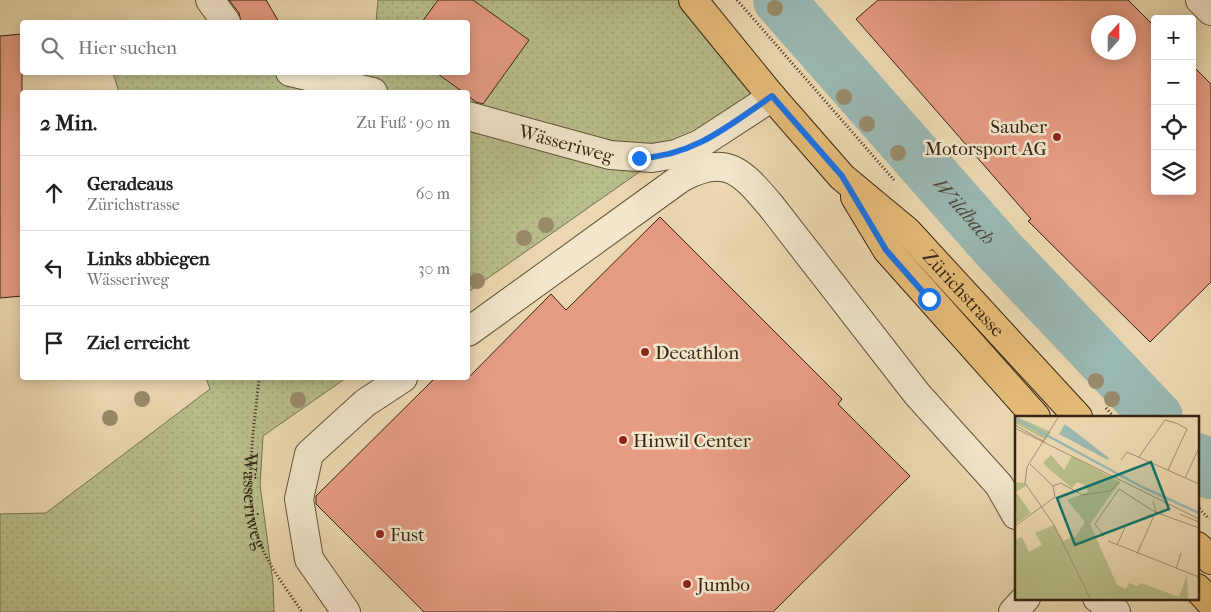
<!DOCTYPE html>
<html lang="de">
<meta charset="utf-8">
<style>
:root{--surface:#fff;--page:#f6f6f6;--text:#202124;--muted:#757577;--line:#e0e0e0}
body{margin:0;font-family:"IM FELL French Canon",serif;background:var(--page);color:var(--text)}
.controls{position:absolute;right:15px;top:15px;display:grid;overflow:hidden;border-radius:5px;box-shadow:0 2px 12px #0003}
.controls button{width:45px;height:45px;display:grid;place-items:center;padding:0;border:0;border-bottom:1px solid var(--line);background:var(--surface);color:var(--text);font:25px sans-serif}
.compass{position:absolute;left:1091px;top:15px;width:45px;height:45px;border-radius:50%;background:var(--surface);box-shadow:0 2px 12px #0003;rotate:21deg}
.stop{position:absolute;width:15px;height:15px;margin:-11px;border:4px solid #1a73e8;border-radius:50%;background:#fff}
.stop.end{background:#1a73e8;border-color:#fff;box-shadow:0 1px 5px #0008}
.list{margin:0;padding:0;list-style:none}
h2{display:flex;justify-content:space-between;align-items:center;height:65px;margin:0;padding:0 20px;font-size:21px}
h2 small{font-size:16px;font-weight:400;color:var(--muted)}
.list li{display:grid;grid-template-columns:32px 1fr auto;gap:15px;align-items:center;box-sizing:border-box;height:75px;padding:0 20px;border-top:1px solid var(--line)}
.list b{display:block;font-size:19px;white-space:nowrap}
.list p{margin:0;font-size:16px;white-space:nowrap;color:var(--muted)}
.list em{font-size:16px;font-style:normal;color:var(--muted)}
.icon{flex:none;width:28px;height:28px;fill:none;stroke:currentColor;stroke-width:2;stroke-linecap:round;stroke-linejoin:round}
.map{position:relative;flex:none;width:1211px;height:612px;overflow:hidden}
.search{position:absolute;background:var(--surface);box-shadow:0 2px 12px #0003;left:20px;top:20px;width:450px;height:55px;display:flex;align-items:center;gap:12px;box-sizing:border-box;padding:0 18px;border-radius:5px;color:var(--muted);font-size:19px}
.panel{position:absolute;background:var(--surface);box-shadow:0 2px 12px #0003;left:20px;top:90px;width:450px;height:290px;border-radius:5px}
.map>svg:first-child{display:block}
.grass{fill:url(#grass-dots);stroke:#76724f}
.lines{fill:none;stroke-linecap:round;stroke-linejoin:round}
.river{stroke:#9ab8b3;stroke-width:52}
.building{fill:#e69b83;stroke:#352513;fill-rule:evenodd}
.minor-casing{stroke:#62523a;stroke-width:30}
.major-casing{stroke:#352513;stroke-width:30}
.path{stroke:#352513;stroke-width:3;stroke-dasharray:1 2.5;stroke-linecap:butt}
.minor{stroke:#f2e6cc;stroke-width:28}
.major{stroke:#e6bc78;stroke-width:28}
.tree{fill:#998a6a}
.route{stroke:#1a73e8;stroke-width:6}
.poi-dot{fill:#8f2418;stroke:#f2e6cc;stroke-width:2}
.labels{text-anchor:middle;stroke-width:5;stroke-linejoin:round;paint-order:stroke}
.poi-label{font-size:19px;fill:#352513;stroke:#f2e6cc;text-anchor:start}
.street-label{font-size:19px;fill:#352513;stroke:#f2e6cc}
.water-label{font-size:20px;font-style:italic;fill:#4e4a3b;stroke:#f2e6cc}
.inset-river{fill:none;stroke:#9ab8b3;stroke-width:2.5}
.inset-road{fill:none;stroke:#a29071;stroke-width:1}
.view{fill:#0f766e;fill-opacity:0.15;stroke:#0f766e;stroke-width:2.5}
.inset-edge{fill:none;stroke:#352513;stroke-width:2.5}
</style>
<div class="map">
<svg width="1211" height="612" viewBox="0 0 1211 612">
<defs>
<pattern id="grass-dots" width="8" height="8" patternUnits="userSpaceOnUse" patternTransform="scale(1.25)"><rect width="8" height="8" fill="#b8be8b"/><path d="M2 2h.1M6 6h.1" fill="none" stroke="#9fa377" stroke-width="1.8" stroke-linecap="round"/></pattern>
</defs>
<rect width="100%" height="100%" fill="#ebd8b0"/>
<filter id="stains"><feTurbulence type="fractalNoise" baseFrequency=".004" numOctaves="4"/><feColorMatrix values="0 0 0 0 .2 0 0 0 0 .09 0 0 0 0 .02 0 0 0 .5 -.17"/></filter>
<radialGradient id="worn" r=".72"><stop offset=".6" stop-color="#630" stop-opacity="0"/><stop offset="1" stop-color="#630" stop-opacity=".3"/></radialGradient>
<g class="grass">
<path d="M378,0H691L772,97L645,168L468,292V92H119L113,73L468,72V22H376Z"/>
<path d="M206,378H346L263,436L260,485L273,582L274,612H0V514L46,513L210,389Z"/>
</g>
<g class="lines">
<g class="river">
<path id="s1" d="M779,0L998,249L1157,417"/>
<path d="M1197,459L1211,473"/>
</g>
</g>
<g class="building">
<path d="M229,0H266L279,22H241L239,13Z"/>
<path d="M438,0H473L529,40L483,104L476,102L468,96V92H463L435,72H468V22H422Z"/>
<path d="M878,0H1128L1155,27V191H1192V65L1211,84V282L1150,342L1028,221L1031,219L856,19ZM1098,22H1128V52H1098Z"/>
<path d="M22,34V296L0,298V36Z"/>
<path d="M660,217L842,399L838,404L910,476L773,612H424L316,504V496L435,378H468L551,294L566,310Z"/>
</g>
<g class="lines">
<defs>
<g id="minor">
<path d="M210,0L226,22"/>
<path d="M1200,0L1211,11"/>
<path d="M290,72L373,92"/>
<path id="s3" d="M468,116L610,155L652,158L676,154L700,144L772,97"/>
<path d="M468,332L681,178C727,153 742,172 771,206L917,394L999,485L1016,515"/>
<path d="M1097,598L1116,612"/>
<path d="M346,612L309,559L299,499L309,454L365,403L403,378"/>
<path d="M1013,612L1026,598"/>
</g>
<g id="major">
<path id="s4" d="M693,0L772,97L842,177L907,231L1078,417"/>
<path d="M855,197L887,250L1036,417"/>
<path d="M1197,546L1211,560"/>
<path d="M1197,588L1211,603"/>
</g>
</defs>
<use href="#minor" class="minor-casing"/>
<use href="#major" class="major-casing"/>
<g class="path">
<path d="M737,0L894,180"/>
<path id="s2" d="M259,378C255,422 243,493 257,535C266,563 286,588 302,612"/>
<path d="M1106,408L1114,417"/>
<path d="M1197,506L1209,519"/>
</g>
<use href="#minor" class="minor"/>
<use href="#major" class="major"/>
</g>
<g class="tree">
<circle cx="775" cy="8" r="8"/>
<circle cx="844" cy="97" r="8"/>
<circle cx="867" cy="124" r="8"/>
<circle cx="898" cy="153" r="8"/>
<circle cx="546" cy="225" r="8"/>
<circle cx="524" cy="238" r="8"/>
<circle cx="477" cy="281" r="8"/>
<circle cx="1096" cy="381" r="8"/>
<circle cx="142" cy="399" r="8"/>
<circle cx="1112" cy="399" r="8"/>
<circle cx="298" cy="400" r="8"/>
<circle cx="110" cy="418" r="8"/>
</g>
<g class="lines">
<path class="route" d="M639,158C692,157 730,125 772,96L842,176L886,250L929,299"/>
</g>
<g class="poi-dot">
<circle cx="1057" cy="137" r="5"/>
<circle cx="645" cy="352" r="5"/>
<circle cx="623" cy="440" r="5"/>
<circle cx="380" cy="534" r="5"/>
<circle cx="687" cy="584" r="5"/>
</g>
<g class="labels">
<g class="poi-label">
<text x="1047" y="133" text-anchor="end">Sauber<tspan x="1047" dy="22">Motorsport AG</tspan></text>
<text x="655" y="359">Decathlon</text>
<text x="633" y="447">Hinwil Center</text>
<text x="390" y="541">Fust</text>
<text x="697" y="591">Jumbo</text>
</g>
<g class="street-label">
<text dy="7" stroke="none"><textPath href="#s3" startOffset="102">Wässeriweg</textPath></text>
<text dy="7" stroke="none"><textPath href="#s4" startOffset="400">Zürichstrasse</textPath></text>
<text dy="7" stroke="none"><textPath href="#s2" startOffset="124">Wässeriweg</textPath></text>
</g>
<g class="water-label">
<text dy="7" stroke="none"><textPath href="#s1" startOffset="281">Wildbach</textPath></text>
</g>
</g>
<g transform="translate(1015 416)">
<rect width="184" height="184" fill="#ebd8b0"/>
<path d="M0,0L36,16L31,24L0,7ZM36,39L49,54L57,40L105,66L75,108L102,169L111,173L114,167L122,170L126,167L164,181L172,159L173,184H0V124L7,121L14,136L27,129L20,117L39,109L48,125L61,120L70,106L52,84L73,76L71,70L62,66L57,72L34,53L28,47ZM0,66L10,67L11,70L1,76L16,97L0,108Z" fill="#b8be8b"/>
<path d="M50,8L94,42L93,44L44,18Z" fill="#9ab8b3"/>
<path class="inset-river" d="M0,2L127,71L184,97"/>
<path class="inset-road" d="M44,0L12,51L10,67L39,109L76,184M0,9L30,26M0,12L184,103M124,41L150,4L161,7L172,13L153,54M106,44L112,36L184,68M170,62L184,32M38,70L46,67L67,79L95,75L105,66M165,98L184,106M0,110L40,81L38,70L15,48M89,120L80,108L104,73L140,96L184,112M93,125L184,161M102,129L110,111M122,138L141,95L138,85M161,153L166,137"/>
<path class="view" d="M136,46L154,93L60,129L42,82Z"/>
<rect width="184" height="184" class="inset-edge"/>
</g>
<rect width="100%" height="100%" filter="url(#stains)"/>
<rect width="100%" height="100%" fill="url(#worn)"/>
</svg>
<div class="controls">
<button>+</button>
<button>−</button>
<button><svg class="icon" aria-label="locate" viewBox="0 0 24 24"><circle cx="12" cy="12" r="6"/><path d="M12 2v4M12 18v4M2 12h4M18 12h4"/></svg></button>
<button><svg class="icon" aria-label="layers" viewBox="0 0 24 24"><path d="M12 4l9 5-9 5-9-5zM3 14l9 5 9-5"/></svg></button>
</div>
<svg class="compass" viewBox="-18 -18 36 36"><path d="M0-13l5 13h-10z" fill="#e53935"/><path d="M0 13l5-13h-10z" fill="#757577"/></svg>
<div class="stop" style="left:929px;top:299px"></div>
<div class="stop end" style="left:639px;top:158px"></div>
<div class="search"><svg class="icon" aria-label="search" viewBox="0 0 24 24"><circle cx="10" cy="10" r="6"/><path d="M15 15l6 6"/></svg>Hier suchen</div>
<section class="panel">
<h2>2 Min.<small>Zu Fuß · 90 m</small></h2>
<ul class="list">
<li><svg class="icon" aria-label="ahead" viewBox="0 0 24 24"><path d="M12 20V5M6 11l6-6 6 6"/></svg><div><b>Geradeaus</b><p>Zürichstrasse</p></div><em>60 m</em></li>
<li><svg class="icon" aria-label="left" viewBox="0 0 24 24"><path d="M17 20v-9H6M10 6l-5 5 5 5"/></svg><div><b>Links abbiegen</b><p>Wässeriweg</p></div><em>30 m</em></li>
<li><svg class="icon" aria-label="arrive" viewBox="0 0 24 24"><path d="M6 21V4h12l-3 4 3 4H6"/></svg><div><b>Ziel erreicht</b></div></li>
</ul>
</section>
</div>
